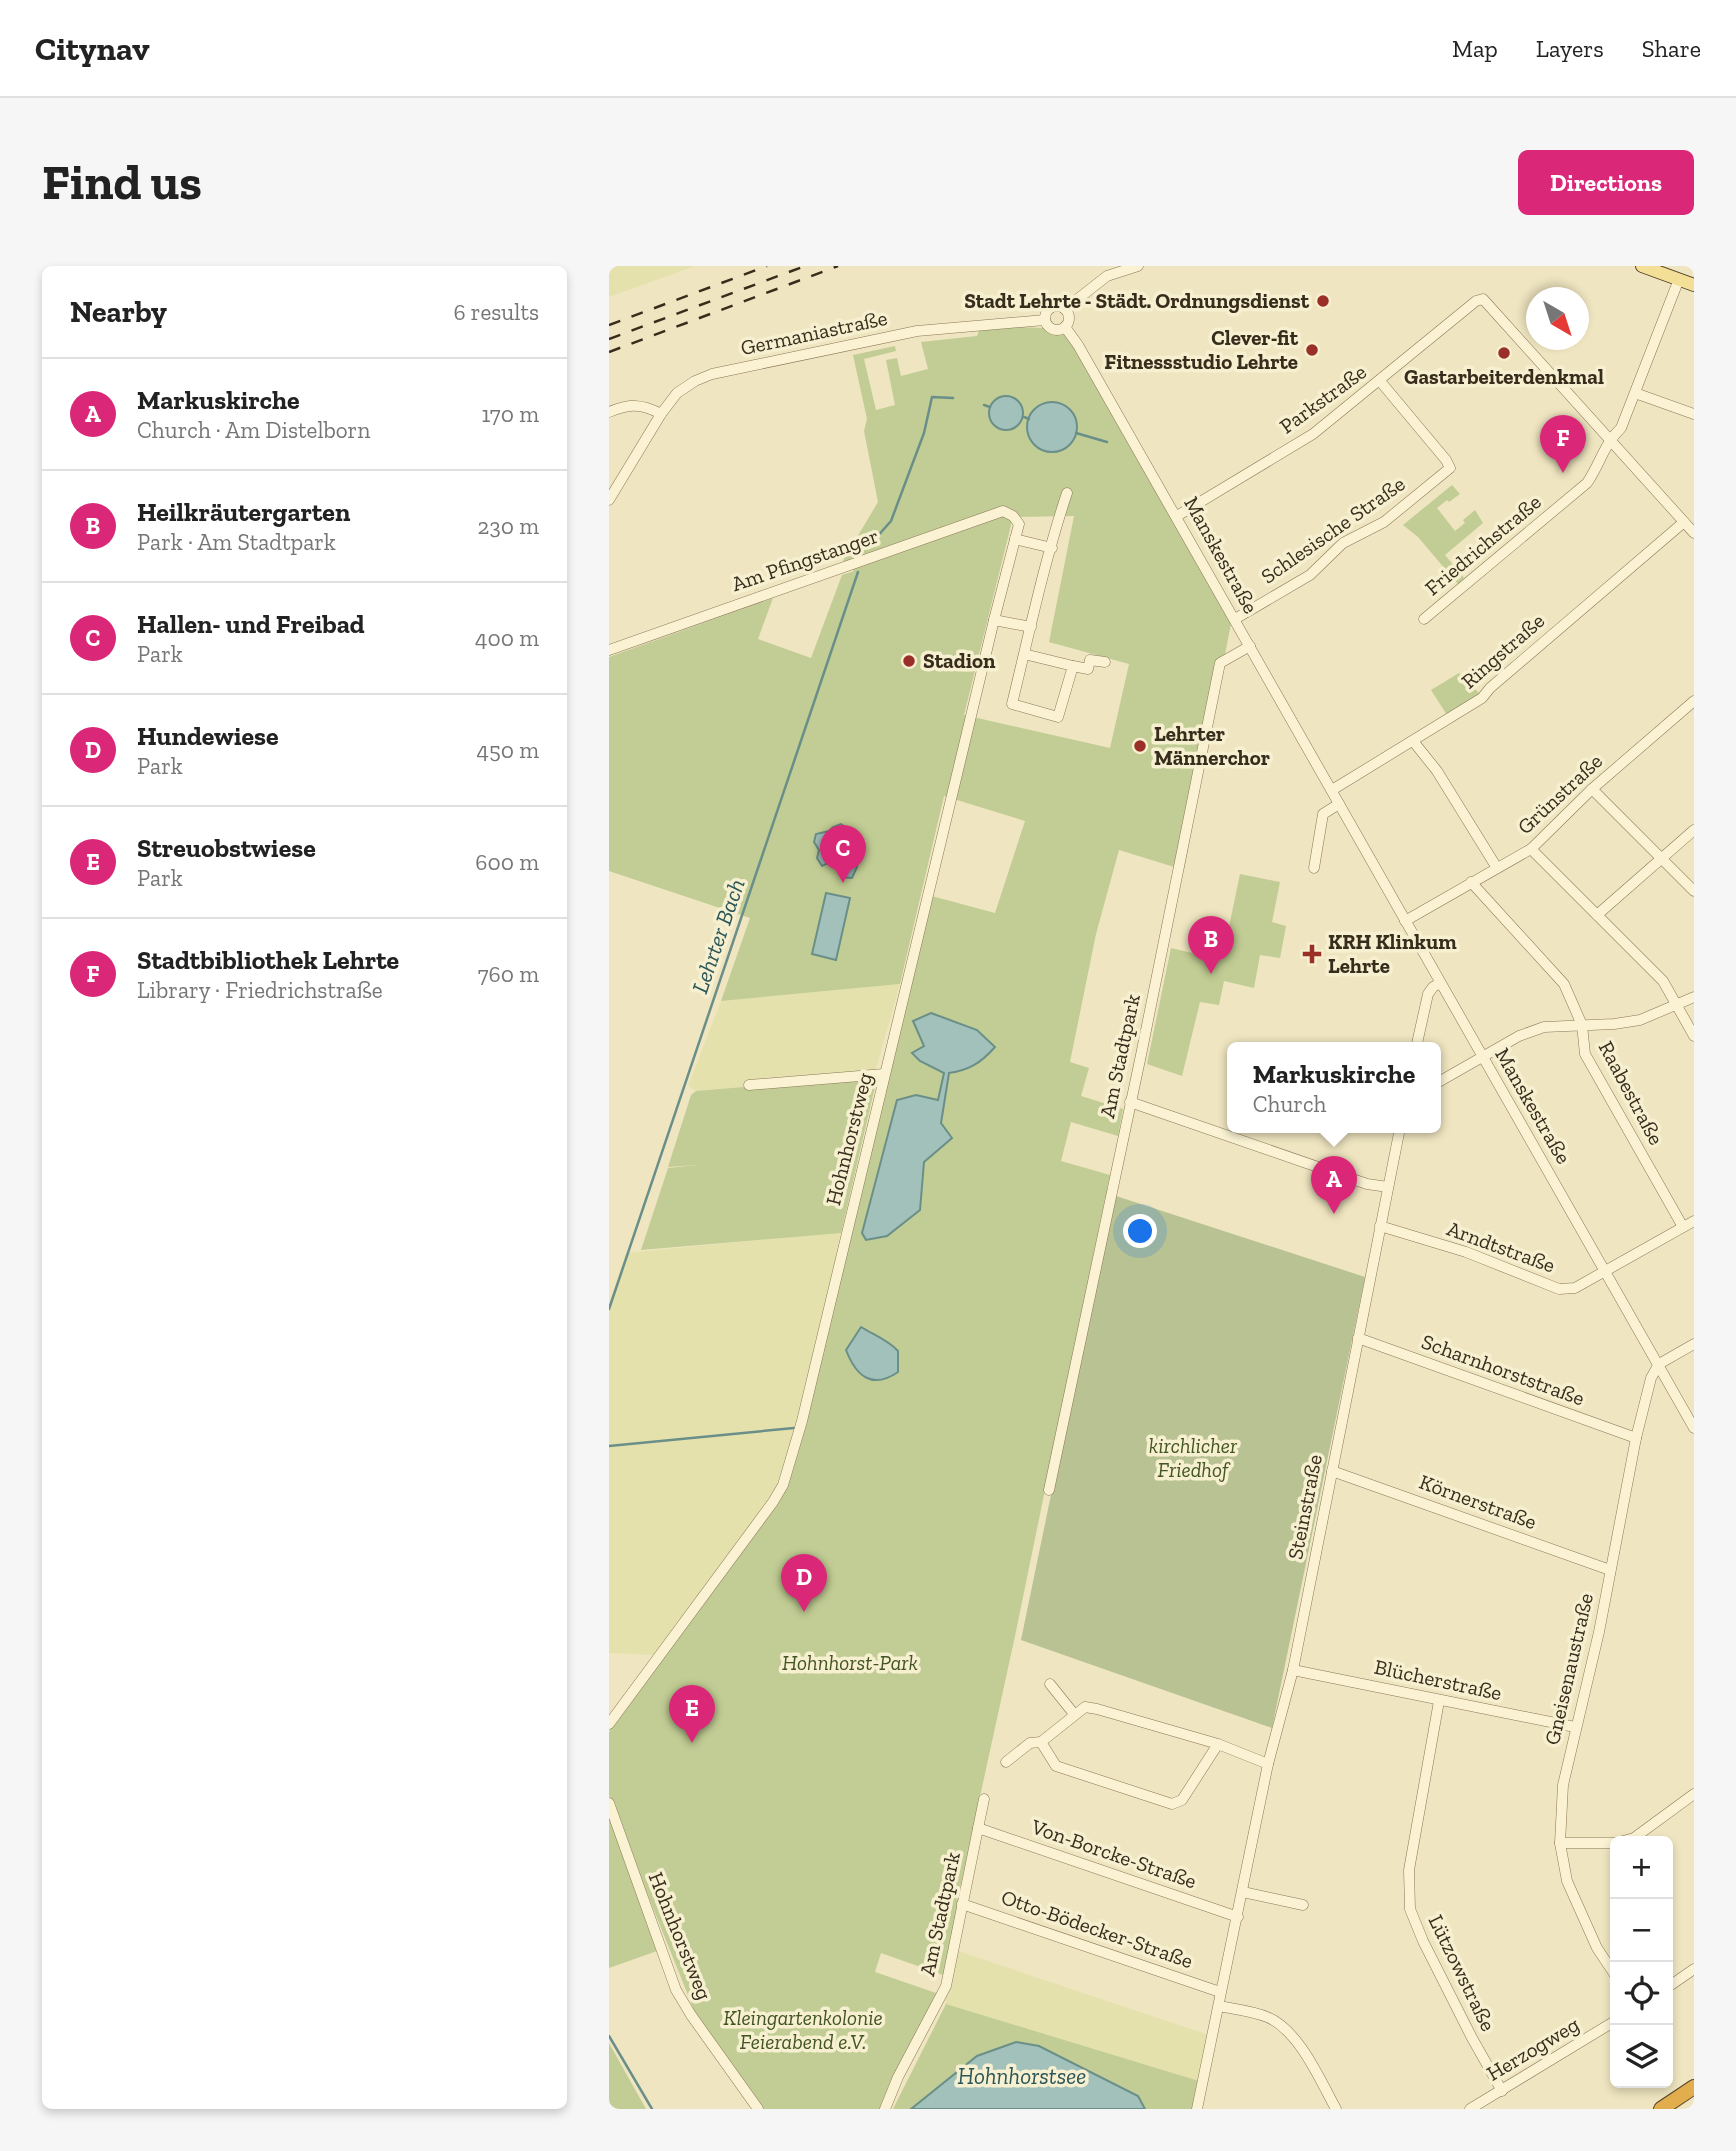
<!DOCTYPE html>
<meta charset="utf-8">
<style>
:root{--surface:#fff;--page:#f6f6f6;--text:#222;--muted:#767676;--line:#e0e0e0;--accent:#db2777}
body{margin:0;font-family:"Zilla Slab",serif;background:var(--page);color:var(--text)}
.controls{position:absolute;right:21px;bottom:21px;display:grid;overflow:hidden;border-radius:10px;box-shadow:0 4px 10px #0003}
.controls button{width:63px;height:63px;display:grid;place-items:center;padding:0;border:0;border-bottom:2px solid var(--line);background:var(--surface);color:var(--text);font:35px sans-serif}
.compass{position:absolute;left:917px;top:21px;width:63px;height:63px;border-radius:50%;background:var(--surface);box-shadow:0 4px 10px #0003;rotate:141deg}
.you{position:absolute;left:532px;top:966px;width:24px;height:24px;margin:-18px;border:5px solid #fff;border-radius:50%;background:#1a73e8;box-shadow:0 0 0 10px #1a73e833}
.badge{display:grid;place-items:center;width:46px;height:46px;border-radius:50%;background:var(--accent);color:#fff;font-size:23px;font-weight:700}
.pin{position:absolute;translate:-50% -58px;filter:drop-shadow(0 2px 4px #0008)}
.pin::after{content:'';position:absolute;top:37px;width:24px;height:21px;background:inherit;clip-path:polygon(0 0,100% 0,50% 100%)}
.popup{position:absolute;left:618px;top:776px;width:214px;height:91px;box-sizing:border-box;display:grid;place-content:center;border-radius:10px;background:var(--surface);filter:drop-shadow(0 2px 5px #0005);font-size:23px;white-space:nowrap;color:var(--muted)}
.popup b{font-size:26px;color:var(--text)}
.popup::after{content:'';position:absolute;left:50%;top:100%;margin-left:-14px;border:14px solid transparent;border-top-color:var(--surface)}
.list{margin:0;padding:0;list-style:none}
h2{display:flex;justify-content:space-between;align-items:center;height:91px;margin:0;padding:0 28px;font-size:30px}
h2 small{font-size:23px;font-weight:400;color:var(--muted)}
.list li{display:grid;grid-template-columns:46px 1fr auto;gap:21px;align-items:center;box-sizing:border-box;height:112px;padding:0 28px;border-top:2px solid var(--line)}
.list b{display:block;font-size:26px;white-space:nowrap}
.list p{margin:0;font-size:23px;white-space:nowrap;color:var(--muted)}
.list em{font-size:23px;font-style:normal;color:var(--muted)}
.icon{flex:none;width:38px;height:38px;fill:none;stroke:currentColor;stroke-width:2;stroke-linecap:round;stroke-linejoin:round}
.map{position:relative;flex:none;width:1085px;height:1843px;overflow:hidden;border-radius:10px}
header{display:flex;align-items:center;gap:42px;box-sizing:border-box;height:98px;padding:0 35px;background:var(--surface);border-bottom:2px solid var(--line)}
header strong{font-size:33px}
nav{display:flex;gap:38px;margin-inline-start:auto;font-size:24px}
.intro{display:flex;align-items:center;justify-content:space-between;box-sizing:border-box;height:168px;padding:0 42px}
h1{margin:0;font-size:49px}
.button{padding:18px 32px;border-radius:10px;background:var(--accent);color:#fff;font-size:24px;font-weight:700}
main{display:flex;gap:42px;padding:0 42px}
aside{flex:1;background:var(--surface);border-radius:10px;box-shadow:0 4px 10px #0003}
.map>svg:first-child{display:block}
.farmland{fill:#e5e1ad}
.green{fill:#c1cd94;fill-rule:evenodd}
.cemetery{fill:#b8c293}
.water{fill:#a3c1bb;stroke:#6a8f89;stroke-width:2}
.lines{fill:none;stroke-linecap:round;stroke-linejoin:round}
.stream{stroke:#6a8f89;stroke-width:2.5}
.minor-casing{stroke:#897657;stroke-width:11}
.major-casing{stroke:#56432c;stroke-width:14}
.highway-casing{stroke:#56432c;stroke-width:16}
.minor{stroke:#faf2d3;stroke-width:10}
.major{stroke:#f4df96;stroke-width:12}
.highway{stroke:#e2ae4d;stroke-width:14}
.rail{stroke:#382c1c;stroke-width:2.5;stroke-dasharray:12 12;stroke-linecap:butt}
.poi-dot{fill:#992f26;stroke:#f6efd0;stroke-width:2.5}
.labels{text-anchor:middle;stroke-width:7;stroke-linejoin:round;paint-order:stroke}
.poi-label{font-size:21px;font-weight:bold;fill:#382c1c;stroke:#f6efd0;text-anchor:start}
.street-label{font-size:21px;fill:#382c1c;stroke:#f6efd0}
.park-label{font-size:21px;font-style:italic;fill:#435522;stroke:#f6efd0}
.water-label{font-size:23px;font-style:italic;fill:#2b5758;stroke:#f6efd0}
</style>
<header>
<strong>Citynav</strong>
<nav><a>Map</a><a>Layers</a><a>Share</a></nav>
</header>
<div class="intro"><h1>Find us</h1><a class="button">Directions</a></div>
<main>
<aside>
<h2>Nearby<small>6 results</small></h2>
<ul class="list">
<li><span class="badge">A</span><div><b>Markuskirche</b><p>Church · Am Distelborn</p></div><em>170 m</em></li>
<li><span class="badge">B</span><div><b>Heilkräutergarten</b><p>Park · Am Stadtpark</p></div><em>230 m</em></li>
<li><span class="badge">C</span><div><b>Hallen- und Freibad</b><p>Park</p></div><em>400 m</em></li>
<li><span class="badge">D</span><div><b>Hundewiese</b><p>Park</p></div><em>450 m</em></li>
<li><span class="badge">E</span><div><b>Streuobstwiese</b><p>Park</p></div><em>600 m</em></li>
<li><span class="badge">F</span><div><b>Stadtbibliothek Lehrte</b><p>Library · Friedrichstraße</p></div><em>760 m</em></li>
</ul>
</aside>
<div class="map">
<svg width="1085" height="1843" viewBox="0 0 1085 1843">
<rect width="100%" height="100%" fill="#efe5c0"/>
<g class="farmland">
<path d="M0,0H86L0,31Z"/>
<path d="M291,718L265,810L87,825L79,820L112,735Z"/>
<path d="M232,966L188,1162L174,1208L163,1230L44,1389L0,1387V1038L17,987Z"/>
<path d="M346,1684L600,1769L590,1815L336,1738Z"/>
</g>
<g class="green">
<path d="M409,61L434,62L444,69L458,66L623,352L575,604L510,584L487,668L461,796L480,802L472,830L514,843L509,870L462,856L452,895L501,909L498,921L500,922L496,932L406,1370L348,1636L346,1684L340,1711L272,1687L266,1706L327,1727L324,1739L274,1843H154L87,1749L38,1627L34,1625L0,1529V1466L7,1453L174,1227L319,629L386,647L416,555L335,530L291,718L112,735L141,652L0,605V391L164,332L149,373L202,392L233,309L245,305L234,295L269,236L255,165L258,153L244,89L286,80L287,85L255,93L267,144L286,139L277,94L288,92L292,110L319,103L312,76L368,70L370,64ZM465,250L440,376L520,398L501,482L355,449L404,251Z"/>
<path d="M843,219L851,228L840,236L838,234L828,242L846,265L856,257L854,254L866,244L874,257L836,289L855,312L849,318L809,271L794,259Z"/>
<path d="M850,407L871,428L838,449L822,424Z"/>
<path d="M631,608L671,616L663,656L677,660L671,692L651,689L645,722L615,715L610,739L591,736L573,810L538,798L562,682L613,694Z"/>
<path d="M265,810L268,812L232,967L32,984L59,902L88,899L59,901L82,829L87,825Z"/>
<path d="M0,1550L48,1685L0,1702Z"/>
<path d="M337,1738L590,1815L584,1843H284Z"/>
<path d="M0,1777L37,1843H0Z"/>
</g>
<path class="cemetery" d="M504,929L756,1011L663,1462L412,1374Z"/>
<g class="water">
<circle cx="397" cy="147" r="17"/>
<circle cx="443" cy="161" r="25"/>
<path d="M232,558C242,564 242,569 241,581L250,582L248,601L243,612L232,611L231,601L221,596L213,600L208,592L210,584L205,576L207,568L220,565L224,561Z"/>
<path d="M217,627L241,632L227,694L203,688Z"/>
<path d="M322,747L368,764L386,781C372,797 360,804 340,807L332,857L343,872L315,896L311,944L278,970L257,974L253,967L288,834L307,829L329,834L335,807L311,795L303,787L315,780L304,755Z"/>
<path d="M252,1061C265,1069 279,1074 289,1085V1106C263,1124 247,1110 237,1084Z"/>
<path d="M407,1776L430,1780L529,1830L536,1843H302L368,1790Z"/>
</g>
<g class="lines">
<g class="stream">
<path d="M375,139L381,141"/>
<path d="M415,151L420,153"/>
<path d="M467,167L498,176"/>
<path d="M259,281L282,255L315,167L323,131L344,132"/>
<path d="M0,1043L249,306"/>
<path d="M0,1180L185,1162"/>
<path d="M0,1770L43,1843"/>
</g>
<defs>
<g id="minor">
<circle cx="448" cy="52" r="12"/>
<path d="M456,43L498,10L529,0"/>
<path d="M456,61L469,79L1085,1162"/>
<path d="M1026,127L1085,148"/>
<path d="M0,146C20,138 32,137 52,148"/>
<path d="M0,234L52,148L68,127L86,115L103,108L308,65L436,54"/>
<path d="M568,250L704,168L867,35L874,33L1085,267"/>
<path d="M406,273L443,282"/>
<path d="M626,353L701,309L734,277L775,256L841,202L837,194L771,115"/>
<path d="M815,353L978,217C991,198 995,178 1012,162L1070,13"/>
<path d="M385,354L422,361"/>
<path d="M0,384L394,245L404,250L410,258L385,354L193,1155L174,1219L164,1236L0,1458"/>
<path d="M415,388L464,400L449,451L403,438C420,368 435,296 458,227"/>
<path d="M464,400L479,403L481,394L496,396"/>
<path d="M804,475L828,505L888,602"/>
<path d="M983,523L1085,625"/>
<path d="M723,524L873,432L881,422L1075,256"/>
<path d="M922,583L1054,715L1085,770"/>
<path d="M705,602L714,548L730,538"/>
<path d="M862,616L955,718L973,759L976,788L1074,961"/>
<path d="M988,649L1085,564"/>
<path d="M796,655L922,583L983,523L1085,435"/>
<path d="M807,782L819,728L824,721L831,717"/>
<path d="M826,818L910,770L935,761L1005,758L1031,754L1085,731"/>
<path d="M140,819L275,808"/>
<path d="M521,836L758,918L779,921"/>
<path d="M771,960L857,986L950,1023L966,1022L1085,955"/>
<path d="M749,1072L1027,1172"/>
<path d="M723,1205L1001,1304"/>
<path d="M440,1224L532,789L611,397L641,380"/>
<path d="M684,1404L966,1461"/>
<path d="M441,1418L465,1448"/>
<path d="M830,1435L800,1604L801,1643L814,1675L863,1772L893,1825"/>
<path d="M609,1478L573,1534L563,1538L447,1500L432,1476L476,1441L488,1443L609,1478L659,1498"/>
<path d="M397,1496L421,1477L432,1476"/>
<path d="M0,1537L67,1724L82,1749L149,1843"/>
<path d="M369,1562L629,1651"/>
<path d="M1014,1575L1025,1572L1085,1528"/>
<path d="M951,1577H1006"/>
<path d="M634,1626L694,1639"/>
<path d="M353,1638L611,1726"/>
<path d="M1006,1709L988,1682L958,1615L951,1577L954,1519L990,1366L1027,1172L1042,1112L1050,1098L1085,1078"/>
<path d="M1059,1721L1085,1703"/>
<path d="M610,1740C625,1743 644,1745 658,1751C690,1764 711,1814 727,1843"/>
<path d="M276,1843L289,1811L337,1720L375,1533"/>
<path d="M588,1843L659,1498L684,1404L791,862"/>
<path d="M861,1843L1006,1755"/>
</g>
<path id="major" d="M1033,0L1085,19"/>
<path id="highway" d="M1052,1843L1085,1821"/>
</defs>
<use href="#minor" class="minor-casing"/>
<use href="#major" class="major-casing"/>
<use href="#highway" class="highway-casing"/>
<use href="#minor" class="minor"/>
<use href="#major" class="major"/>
<use href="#highway" class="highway"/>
<g class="rail">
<path d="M0,59L158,0"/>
<path d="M0,73L196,0"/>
<path d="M0,86L229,0"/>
</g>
</g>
<g class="poi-dot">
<circle cx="714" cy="35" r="7"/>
<circle cx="703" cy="84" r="7"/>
<circle cx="895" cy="87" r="7"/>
<circle cx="300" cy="395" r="7"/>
<circle cx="531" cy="480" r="7"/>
<path d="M699.5 677.5h7v7h7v7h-7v7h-7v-7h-7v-7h7z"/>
</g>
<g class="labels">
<g class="poi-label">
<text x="700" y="42" text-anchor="end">Stadt Lehrte - Städt. Ordnungsdienst</text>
<text x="689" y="79" text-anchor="end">Clever-fit<tspan x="689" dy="24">Fitnessstudio Lehrte</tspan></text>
<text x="895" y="118" text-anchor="middle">Gastarbeiterdenkmal</text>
<text x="314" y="402">Stadion</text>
<text x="545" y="475">Lehrter<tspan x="545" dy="24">Männerchor</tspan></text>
<text x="719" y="683">KRH Klinkum<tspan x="719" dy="24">Lehrte</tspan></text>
</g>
<g class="street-label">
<text transform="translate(205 67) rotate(-12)" y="7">Germaniastraße</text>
<text transform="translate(714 133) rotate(-36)" y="7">Parkstraße</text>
<text transform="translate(724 264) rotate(-35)" y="7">Schlesische Straße</text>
<text transform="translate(874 279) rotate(-40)" y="7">Friedrichstraße</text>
<text transform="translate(612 289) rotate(61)" y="7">Manskestraße</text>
<text transform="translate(196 294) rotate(-19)" y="7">Am Pfingstanger</text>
<text transform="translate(894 385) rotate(-41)" y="7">Ringstraße</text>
<text transform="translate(951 528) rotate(-43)" y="7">Grünstraße</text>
<text transform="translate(511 790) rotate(-78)" y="7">Am Stadtpark</text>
<text transform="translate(1022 827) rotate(62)" y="7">Raabestraße</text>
<text transform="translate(924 840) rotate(60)" y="7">Manskestraße</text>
<text transform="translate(240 873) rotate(-76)" y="7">Hohnhorstweg</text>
<text transform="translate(892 981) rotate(20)" y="7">Arndtstraße</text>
<text transform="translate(894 1104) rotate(20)" y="7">Scharnhorststraße</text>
<text transform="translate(869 1236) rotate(20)" y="7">Körnerstraße</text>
<text transform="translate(696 1241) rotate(-79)" y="7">Steinstraße</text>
<text transform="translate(960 1403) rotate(-77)" y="7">Gneisenaustraße</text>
<text transform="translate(829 1414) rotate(12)" y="7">Blücherstraße</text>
<text transform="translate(505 1588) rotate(19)" y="7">Von-Borcke-Straße</text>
<text transform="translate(331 1648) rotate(-78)" y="7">Am Stadtpark</text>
<text transform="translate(488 1663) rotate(19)" y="7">Otto-Bödecker-Straße</text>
<text transform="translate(71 1670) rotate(68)" y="7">Hohnhorstweg</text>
<text transform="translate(853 1707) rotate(64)" y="7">Lützowstraße</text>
<text transform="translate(924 1783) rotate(-31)" y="7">Herzogweg</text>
</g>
<g class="park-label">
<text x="584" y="1187">kirchlicher<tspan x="584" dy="24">Friedhof</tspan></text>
<text x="241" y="1404">Hohnhorst-Park</text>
<text x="194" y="1759">Kleingartenkolonie<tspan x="194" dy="24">Feierabend e.V.</tspan></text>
</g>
<g class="water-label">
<text transform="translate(109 670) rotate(-71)" y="8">Lehrter Bach</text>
<text x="413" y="1818">Hohnhorstsee</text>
</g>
</g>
</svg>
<div class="controls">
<button>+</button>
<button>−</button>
<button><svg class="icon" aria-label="locate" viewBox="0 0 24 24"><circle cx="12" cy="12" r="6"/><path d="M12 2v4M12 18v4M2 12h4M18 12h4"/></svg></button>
<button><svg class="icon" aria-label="layers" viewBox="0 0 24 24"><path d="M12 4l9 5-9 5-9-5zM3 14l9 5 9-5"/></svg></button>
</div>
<svg class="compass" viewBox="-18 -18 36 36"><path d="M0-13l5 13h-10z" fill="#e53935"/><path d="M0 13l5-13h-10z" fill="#767676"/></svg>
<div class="you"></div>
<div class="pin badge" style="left:725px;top:948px">A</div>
<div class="popup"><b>Markuskirche</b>Church</div>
<div class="pin badge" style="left:602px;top:708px">B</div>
<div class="pin badge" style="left:234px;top:617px">C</div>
<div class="pin badge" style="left:195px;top:1346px">D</div>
<div class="pin badge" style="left:83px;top:1477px">E</div>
<div class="pin badge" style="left:954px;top:207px">F</div>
</div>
</main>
